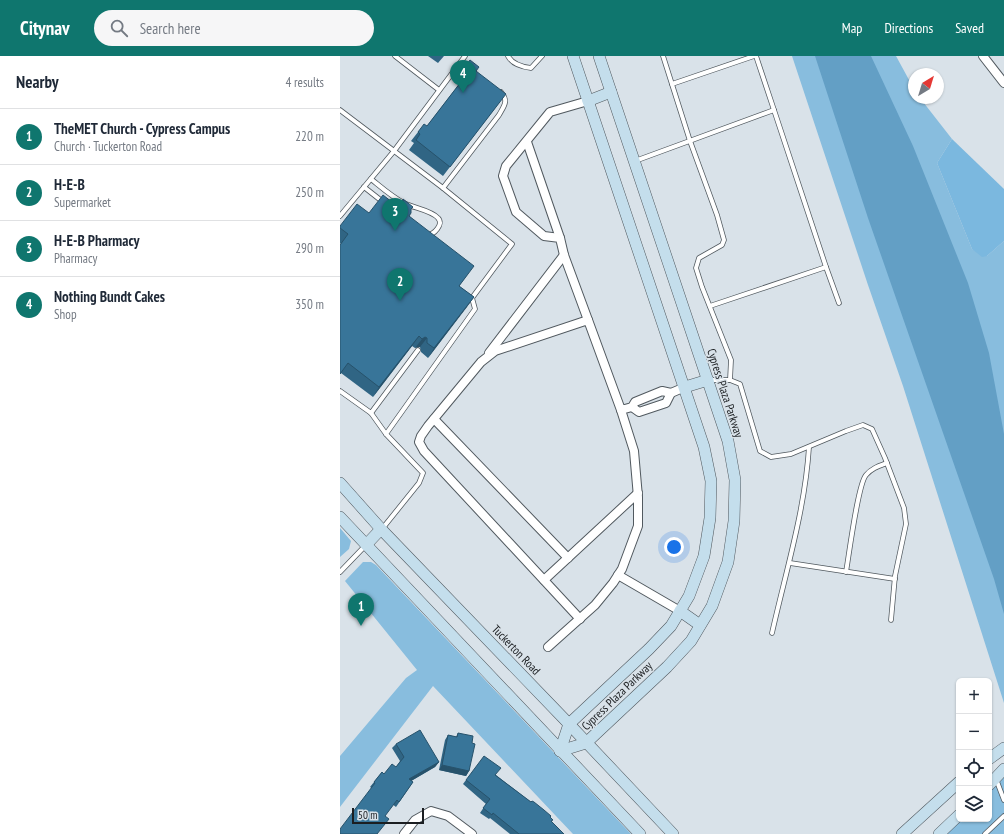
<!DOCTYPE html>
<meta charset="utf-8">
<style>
:root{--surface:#fff;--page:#f6f6f7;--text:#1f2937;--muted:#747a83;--line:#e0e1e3;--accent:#0f766e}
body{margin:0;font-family:"PT Sans Narrow",sans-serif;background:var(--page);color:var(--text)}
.controls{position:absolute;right:12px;bottom:12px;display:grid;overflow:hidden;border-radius:6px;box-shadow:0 1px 3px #0004}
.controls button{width:36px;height:36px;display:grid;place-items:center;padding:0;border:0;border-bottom:1px solid var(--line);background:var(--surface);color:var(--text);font:20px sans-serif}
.compass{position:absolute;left:568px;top:12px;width:36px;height:36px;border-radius:50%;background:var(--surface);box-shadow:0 1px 3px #0004;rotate:38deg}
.scale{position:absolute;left:12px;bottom:10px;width:72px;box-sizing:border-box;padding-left:4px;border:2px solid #1b1e21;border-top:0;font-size:11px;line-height:14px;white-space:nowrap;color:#1b1e21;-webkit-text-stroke:3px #d9e2e9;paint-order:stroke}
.you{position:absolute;left:334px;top:491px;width:14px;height:14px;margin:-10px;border:3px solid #fff;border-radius:50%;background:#1a73e8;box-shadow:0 0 0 6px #1a73e833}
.badge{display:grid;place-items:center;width:26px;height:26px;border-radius:50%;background:var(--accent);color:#fff;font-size:13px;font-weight:700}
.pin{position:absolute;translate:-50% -33px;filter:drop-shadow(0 1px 2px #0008)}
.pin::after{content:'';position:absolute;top:21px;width:14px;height:12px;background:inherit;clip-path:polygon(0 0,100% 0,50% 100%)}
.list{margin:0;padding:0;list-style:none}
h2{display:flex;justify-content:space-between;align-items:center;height:52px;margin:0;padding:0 16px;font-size:17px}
h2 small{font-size:13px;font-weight:400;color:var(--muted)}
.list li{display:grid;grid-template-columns:26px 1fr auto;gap:12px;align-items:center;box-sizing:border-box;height:56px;padding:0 16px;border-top:1px solid var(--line)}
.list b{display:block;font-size:15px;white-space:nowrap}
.list p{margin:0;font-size:13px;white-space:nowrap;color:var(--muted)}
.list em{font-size:13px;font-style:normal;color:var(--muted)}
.icon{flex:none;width:22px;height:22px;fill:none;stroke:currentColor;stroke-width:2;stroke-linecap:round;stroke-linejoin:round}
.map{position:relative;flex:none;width:664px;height:778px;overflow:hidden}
header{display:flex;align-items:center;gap:24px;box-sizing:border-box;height:56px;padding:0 20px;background:var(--accent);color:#fff}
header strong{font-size:19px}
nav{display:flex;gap:22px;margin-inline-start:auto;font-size:14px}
.search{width:280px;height:36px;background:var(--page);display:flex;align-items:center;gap:10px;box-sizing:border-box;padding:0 14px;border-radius:22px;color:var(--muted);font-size:15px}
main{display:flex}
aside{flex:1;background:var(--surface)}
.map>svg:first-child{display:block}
.green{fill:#88bdde}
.forest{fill:#7bb8df}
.water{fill:#639fc5}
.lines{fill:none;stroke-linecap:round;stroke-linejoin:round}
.lane-casing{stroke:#51595f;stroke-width:5.5}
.street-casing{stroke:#51595f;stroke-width:10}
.secondary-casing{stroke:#51595f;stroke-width:12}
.lane{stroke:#fff;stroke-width:4}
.street{stroke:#fff;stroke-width:8}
.secondary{stroke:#c4deec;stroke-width:11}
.wall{fill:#306584}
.shaded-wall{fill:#27526b}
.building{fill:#387599;stroke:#27526b}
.labels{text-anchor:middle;stroke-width:3;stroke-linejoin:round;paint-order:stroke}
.street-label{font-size:12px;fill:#1b1e21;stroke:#d9e2e9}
</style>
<header>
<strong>Citynav</strong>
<div class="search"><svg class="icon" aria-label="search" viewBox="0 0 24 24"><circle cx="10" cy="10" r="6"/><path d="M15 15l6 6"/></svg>Search here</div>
<nav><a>Map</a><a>Directions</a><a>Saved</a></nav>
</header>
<main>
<aside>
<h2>Nearby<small>4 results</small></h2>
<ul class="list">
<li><span class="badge">1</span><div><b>TheMET Church - Cypress Campus</b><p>Church · Tuckerton Road</p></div><em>220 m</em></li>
<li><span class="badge">2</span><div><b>H-E-B</b><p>Supermarket</p></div><em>250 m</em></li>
<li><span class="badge">3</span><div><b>H-E-B Pharmacy</b><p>Pharmacy</p></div><em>290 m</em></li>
<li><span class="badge">4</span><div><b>Nothing Bundt Cakes</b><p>Shop</p></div><em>350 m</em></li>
</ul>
</aside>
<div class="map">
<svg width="664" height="778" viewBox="0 0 664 778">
<rect width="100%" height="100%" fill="#d9e2e9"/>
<g class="green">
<path d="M452,0H556L574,33V42H580L612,83L597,107L632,193L647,200L664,185V647L563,330L528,229Z"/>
<path d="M0,472L11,485L9,493L0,501Z"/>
<path d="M23,506H31L36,509L291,778H233L93,630L0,751V700L66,622L77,614L5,525Z"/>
<path d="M664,721V778H605L621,763H649V736Z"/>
</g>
<path class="forest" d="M612,83L664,133V185L647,200L642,201L632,193L597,107Z"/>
<path class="water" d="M475,0H531L573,90L628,227L649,297L664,378V558L654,523L528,162Z"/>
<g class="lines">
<defs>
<g id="lane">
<path d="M55,0L99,34"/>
<path d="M168,0C172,8 183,11 191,12L202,0"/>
<path d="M323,0L350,85L377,159L384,184L382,189L359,202L356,212L362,231L391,304L390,324"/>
<path d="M416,0L434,54"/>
<path d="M332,28L414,0"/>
<path d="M0,54L103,132L172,188L132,242L135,253L46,378L83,417L79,427L42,473"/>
<path d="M295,105L434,54L486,211L370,250"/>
<path d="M31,123C41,131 52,141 64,147C73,152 91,154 98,162C104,168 94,179 87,179"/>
<path d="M24,131L43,146"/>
<path d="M103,132L159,59C164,50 169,45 161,36"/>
<path d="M0,160L54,95L125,0"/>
<path d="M486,211L499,247"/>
<path d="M368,324H390L400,328L420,395L431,401L451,398L506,375L523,369L532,373L545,402L564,452L566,468L555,520L551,564"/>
<path d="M0,335L31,357L78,294"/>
<path d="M31,357L46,378"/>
<path d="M450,507L555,523"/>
<path d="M0,516L25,490"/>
<path d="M506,516C509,499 518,428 526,419C532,412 539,410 547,407"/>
<path d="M432,577C446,515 465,454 469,391"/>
<path d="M656,723L664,744"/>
<path d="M645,778L664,760"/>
</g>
<g id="street">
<path d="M643,0L664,27"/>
<path d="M248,45L210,56L166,110L163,120L176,156L204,180L220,182L224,199L248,264"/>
<path d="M187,86L220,182"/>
<path d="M149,297L224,199"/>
<path d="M292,351L299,356L326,347L331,337L345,331"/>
<path d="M94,363L228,502"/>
<path d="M278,519L340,555"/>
<path d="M204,524L298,437"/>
<path d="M240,563L84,395L79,386L81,380L88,370L141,306L155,295L248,264L281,354L292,351L295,346L322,335L331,337"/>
<path d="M208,591L255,549L273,527L282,513L298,470V441L294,395L281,354"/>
<path d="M64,778L75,764L91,755L108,760L132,778"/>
</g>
<g id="secondary">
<path d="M248,45L271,36"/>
<path d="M345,331L368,324"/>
<path d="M0,427L41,473L229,668L333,778"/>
<path d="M0,461L300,778"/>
<path d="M26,489L41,473"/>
<path d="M340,555L360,569"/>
<path d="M220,695L246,687L327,611L351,585L372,550L388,506L394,465L395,424L388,385L259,0"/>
<path d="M220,695L229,668L309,593L331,570L349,540L364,500L370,462L371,425L364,391L233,0"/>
<path d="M649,703L664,692"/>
<path d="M649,729L664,713"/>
<path d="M562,778L619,726"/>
<path d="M599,778L619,759"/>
</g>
</defs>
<use href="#lane" class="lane-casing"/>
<use href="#street" class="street-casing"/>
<use href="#secondary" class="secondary-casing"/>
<use href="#lane" class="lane"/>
<use href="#street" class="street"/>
<use href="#secondary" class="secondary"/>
</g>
<g class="wall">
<path d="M88,0H104L98,7Z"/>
<path d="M122,14L136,15L159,47L103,120L69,94L74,87L71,85L78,76L87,70L120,27L116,24Z"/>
<path d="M63,143L71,154L69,160L127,219L119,230L134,241L88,302L81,296L80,291H78L75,292L72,290L33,341L1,317L0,318V189L1,188L0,187V170L29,157L57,150L60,148Z"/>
<path d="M118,677L132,687L129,715L126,720L99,714L105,684L108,679L116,681Z"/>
<path d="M56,688L99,706L95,711L71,725L73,726L56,751L30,731L42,716L44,718L56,711L60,705L52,692Z"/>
<path d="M156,719L210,761L211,765L224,778H170L150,762L149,763L140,757L146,748L123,728L126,724Z"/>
</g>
<g class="shaded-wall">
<path d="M134,241L127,251L88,302L94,292Z"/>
<path d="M79,280L72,290L33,341L39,331Z"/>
<path d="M85,281L87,282L80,291H78L75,292L82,283Z"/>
<path d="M99,706L95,711L66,728L69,723Z"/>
<path d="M102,709L129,715L126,720L99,714Z"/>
</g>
<g class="building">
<path d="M130,4L139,11L136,15L166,38L110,111L76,84L80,78L78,76L84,68L87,70L127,18L122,14Z"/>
<path d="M43,139L57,150L58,148H63V143L73,151L71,153V157L69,160L134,210L119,230L134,241L94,292L87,287V282L85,281L82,283L79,280L39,331L8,307L0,318V189L8,178L0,172V170L17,148L29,157Z"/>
<path d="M80,674L99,706L69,723L73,726L59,746L57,744L45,760L49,763L37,778H0V773L35,727L34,726L42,716L44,718L52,708L56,711L64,701L56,688Z"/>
<path d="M118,677L133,680L132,687L135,688L129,715L102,709L108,679L117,681Z"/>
<path d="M144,700L161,712L155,719L191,746L192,745L194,746L204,754L211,760L210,761L213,764L211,765L224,778H179L153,757L152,759L143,752L150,743L126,724Z"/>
</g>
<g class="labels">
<g class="street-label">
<text transform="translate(385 337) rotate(72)" y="4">Cypress Plaza Parkway</text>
<text transform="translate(176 594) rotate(46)" y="4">Tuckerton Road</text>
<text transform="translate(277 640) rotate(-44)" y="4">Cypress Plaza Parkway</text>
</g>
</g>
</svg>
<div class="controls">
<button>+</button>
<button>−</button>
<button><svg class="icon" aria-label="locate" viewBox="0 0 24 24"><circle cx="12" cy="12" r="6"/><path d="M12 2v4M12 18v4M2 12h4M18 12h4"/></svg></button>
<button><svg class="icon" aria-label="layers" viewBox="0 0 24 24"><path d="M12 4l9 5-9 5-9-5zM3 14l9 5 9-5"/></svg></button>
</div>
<svg class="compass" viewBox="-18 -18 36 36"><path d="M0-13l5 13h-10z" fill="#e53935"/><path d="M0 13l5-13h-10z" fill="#747a83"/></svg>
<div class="scale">50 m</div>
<div class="you"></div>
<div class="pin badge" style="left:21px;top:570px">1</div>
<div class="pin badge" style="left:60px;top:245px">2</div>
<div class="pin badge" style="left:55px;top:175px">3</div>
<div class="pin badge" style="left:123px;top:37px">4</div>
</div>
</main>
